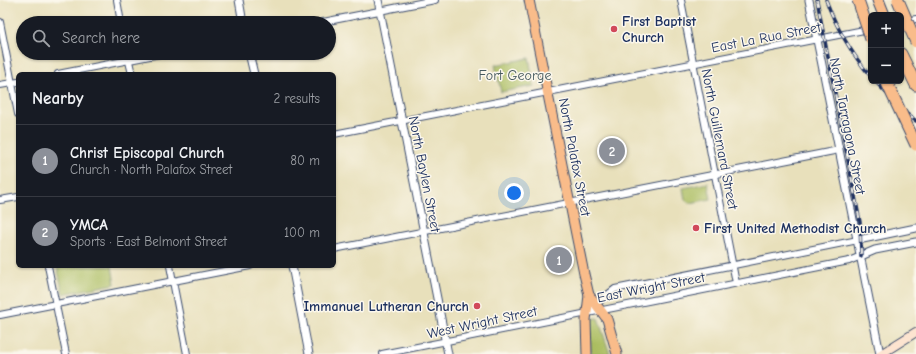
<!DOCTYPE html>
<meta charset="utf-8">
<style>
:root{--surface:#171b24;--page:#20242c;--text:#f1f3f6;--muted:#9ea1a6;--line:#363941;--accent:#8c9099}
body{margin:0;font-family:"Comic Neue",sans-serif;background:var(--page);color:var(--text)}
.controls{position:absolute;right:12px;top:12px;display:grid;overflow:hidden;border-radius:6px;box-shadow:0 1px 3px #0004}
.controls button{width:36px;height:36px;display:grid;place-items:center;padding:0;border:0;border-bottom:1px solid var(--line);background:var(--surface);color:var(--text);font:20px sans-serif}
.you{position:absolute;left:514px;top:193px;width:14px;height:14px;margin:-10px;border:3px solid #fff;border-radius:50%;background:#1a73e8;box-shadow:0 0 0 6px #1a73e833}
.badge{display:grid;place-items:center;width:26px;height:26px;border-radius:50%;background:var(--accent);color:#fff;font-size:13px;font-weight:700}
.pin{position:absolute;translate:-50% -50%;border:2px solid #fff;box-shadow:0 1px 4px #0006}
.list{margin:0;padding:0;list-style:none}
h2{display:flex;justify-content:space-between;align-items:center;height:52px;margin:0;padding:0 16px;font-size:17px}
h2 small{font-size:13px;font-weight:400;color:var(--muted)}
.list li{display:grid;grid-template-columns:26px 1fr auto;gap:12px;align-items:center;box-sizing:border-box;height:72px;padding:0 16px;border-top:1px solid var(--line)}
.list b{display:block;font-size:15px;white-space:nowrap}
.list p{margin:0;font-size:13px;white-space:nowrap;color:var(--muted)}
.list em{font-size:13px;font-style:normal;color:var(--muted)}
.icon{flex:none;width:22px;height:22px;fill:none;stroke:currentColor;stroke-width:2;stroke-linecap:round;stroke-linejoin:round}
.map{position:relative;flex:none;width:916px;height:354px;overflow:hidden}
.search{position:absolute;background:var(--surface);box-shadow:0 1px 3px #0004;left:16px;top:16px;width:320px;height:44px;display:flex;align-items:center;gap:10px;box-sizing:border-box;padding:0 14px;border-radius:22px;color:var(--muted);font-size:15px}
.panel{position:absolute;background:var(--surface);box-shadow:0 1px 3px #0004;left:16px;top:72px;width:320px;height:196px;border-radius:6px}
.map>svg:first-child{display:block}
.green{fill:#abbd61;stroke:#637660}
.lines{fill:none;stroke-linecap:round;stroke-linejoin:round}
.minor-casing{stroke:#3a4a6c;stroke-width:8}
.tertiary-casing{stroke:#3a4a6c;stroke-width:9}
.secondary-casing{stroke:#3a4a6c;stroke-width:10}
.primary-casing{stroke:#3a4a6c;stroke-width:11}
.motorway-casing{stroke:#3a4a6c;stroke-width:13}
.minor{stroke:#fff;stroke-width:6}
.tertiary{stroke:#fff;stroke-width:7}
.secondary{stroke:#fde4d0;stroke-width:8}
.primary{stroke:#f9bc8a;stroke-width:9}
.motorway{stroke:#f9bc8a;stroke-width:11}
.rail-casing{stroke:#1b2f5e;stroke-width:3.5}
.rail{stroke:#fbf7ec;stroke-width:2;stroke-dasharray:6;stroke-linecap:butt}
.motorway-bridge-casing{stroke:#3a4a6c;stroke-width:13;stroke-linecap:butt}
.motorway-bridge{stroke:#f9bc8a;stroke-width:11}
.poi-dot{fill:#d1495b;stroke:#fbf7ec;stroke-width:1.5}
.labels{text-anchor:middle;stroke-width:3;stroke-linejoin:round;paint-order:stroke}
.poi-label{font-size:14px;font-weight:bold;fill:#1b2f5e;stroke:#fbf7ec;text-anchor:start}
.street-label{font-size:14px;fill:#1b2f5e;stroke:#fbf7ec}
.park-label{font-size:14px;fill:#465a5f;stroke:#fbf7ec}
</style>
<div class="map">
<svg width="916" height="354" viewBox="0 0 916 354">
<rect width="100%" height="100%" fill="#fbf7ec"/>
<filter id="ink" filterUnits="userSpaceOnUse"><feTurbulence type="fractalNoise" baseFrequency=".025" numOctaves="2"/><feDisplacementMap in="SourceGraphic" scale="8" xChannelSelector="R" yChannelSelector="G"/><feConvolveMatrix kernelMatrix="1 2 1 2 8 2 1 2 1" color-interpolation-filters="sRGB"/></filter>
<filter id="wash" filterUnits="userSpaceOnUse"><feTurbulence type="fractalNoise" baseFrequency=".012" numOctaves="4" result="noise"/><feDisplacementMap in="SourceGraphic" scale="16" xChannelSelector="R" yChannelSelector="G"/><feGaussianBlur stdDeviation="0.9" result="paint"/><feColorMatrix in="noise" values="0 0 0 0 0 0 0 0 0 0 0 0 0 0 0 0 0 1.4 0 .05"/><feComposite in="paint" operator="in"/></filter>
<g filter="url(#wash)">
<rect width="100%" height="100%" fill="#e8e0bb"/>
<g class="green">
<path d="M529,58L534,86L501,92L495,65Z"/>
<path d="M708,183L711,199L690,203L685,200L683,188Z"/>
<path d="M57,266H112L115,284L63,294Z"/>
<path d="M598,318L610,354H591L590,319Z"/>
</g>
</g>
<g filter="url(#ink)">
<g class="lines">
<defs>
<g id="minor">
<path d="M117,0L121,23"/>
<path d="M681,0L736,283"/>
<path d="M0,22L18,114"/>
<path d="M901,22L916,19"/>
<path d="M318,23L435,0"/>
<path d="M127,53L132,74"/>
<path d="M58,74L165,53"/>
<path d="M0,85L18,82"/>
<path d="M334,134L869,29"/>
<path d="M0,200L18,197"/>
<path d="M334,249L839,150"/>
<path d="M48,266L66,354"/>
<path d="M170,266L187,354"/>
<path d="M593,306L615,289L858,240"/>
<path d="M0,315L250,266"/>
<path d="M382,354L849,261L861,256"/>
</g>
<g id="tertiary">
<path d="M239,0L243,23"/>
<path d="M378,0L448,354"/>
<path d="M809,0L880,354"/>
<path d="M249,53L254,74"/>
<path d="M858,240L916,228"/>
<path d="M861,256L875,250L916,242"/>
<path d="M292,266L309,354"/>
</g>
<path id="secondary" d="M881,354L916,332"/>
<g id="primary">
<path d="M529,0L584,274L589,295L607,319L617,354"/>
<path d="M587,354L586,320L589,295"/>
</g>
<g id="motorway">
<path d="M878,0L884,15"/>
<path d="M901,54L916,85"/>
</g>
</defs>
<use href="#minor" class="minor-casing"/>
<use href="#tertiary" class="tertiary-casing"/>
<use href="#secondary" class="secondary-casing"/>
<use href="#primary" class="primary-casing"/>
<use href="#motorway" class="motorway-casing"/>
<use href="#minor" class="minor"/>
<use href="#tertiary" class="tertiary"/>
<use href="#secondary" class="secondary"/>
<use href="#primary" class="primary"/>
<use href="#motorway" class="motorway"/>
<defs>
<g id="rail">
<path d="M817,0L860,222L861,256"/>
<path d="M826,0C836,27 852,54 871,77"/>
<path d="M875,81L903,111L916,121"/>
</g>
</defs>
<use href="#rail" class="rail-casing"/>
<use href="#rail" class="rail"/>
<defs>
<g id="motorway-bridge">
<path d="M858,0L871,39"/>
<path d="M898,0L916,42"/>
<path d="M886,81L916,145"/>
</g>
</defs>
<use href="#motorway-bridge" class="motorway-bridge-casing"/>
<use href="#motorway-bridge" class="motorway-bridge"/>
</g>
</g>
<g class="poi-dot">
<circle cx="614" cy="29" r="4"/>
<circle cx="696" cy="228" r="4"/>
<circle cx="477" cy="306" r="4"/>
</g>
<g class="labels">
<g class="poi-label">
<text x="622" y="26">First Baptist<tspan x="622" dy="16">Church</tspan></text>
<text x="704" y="233">First United Methodist Church</text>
<text x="469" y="311" text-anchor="end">Immanuel Lutheran Church</text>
</g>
<g class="street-label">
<text transform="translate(766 37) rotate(-11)" y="5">East La Rua Street</text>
<text transform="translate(848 126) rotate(79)" y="5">North Tarragona Street</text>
<text transform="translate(720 139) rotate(79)" y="5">North Guillemard Street</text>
<text transform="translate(575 157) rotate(79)" y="5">North Palafox Street</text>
<text transform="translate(425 174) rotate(79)" y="5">North Baylen Street</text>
<text transform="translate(651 287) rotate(-11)" y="5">East Wright Street</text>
<text transform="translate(482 322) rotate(-12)" y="5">West Wright Street</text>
</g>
<g class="park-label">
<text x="515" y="80">Fort George</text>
</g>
</g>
</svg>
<div class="controls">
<button>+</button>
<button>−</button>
</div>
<div class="you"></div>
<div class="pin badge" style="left:559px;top:260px">1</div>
<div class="pin badge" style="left:612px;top:151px">2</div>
<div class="search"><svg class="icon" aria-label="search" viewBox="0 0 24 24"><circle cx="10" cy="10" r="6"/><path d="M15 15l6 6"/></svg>Search here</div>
<section class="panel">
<h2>Nearby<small>2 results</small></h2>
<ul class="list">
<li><span class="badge">1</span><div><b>Christ Episcopal Church</b><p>Church · North Palafox Street</p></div><em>80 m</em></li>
<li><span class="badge">2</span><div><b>YMCA</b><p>Sports · East Belmont Street</p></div><em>100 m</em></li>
</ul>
</section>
</div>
